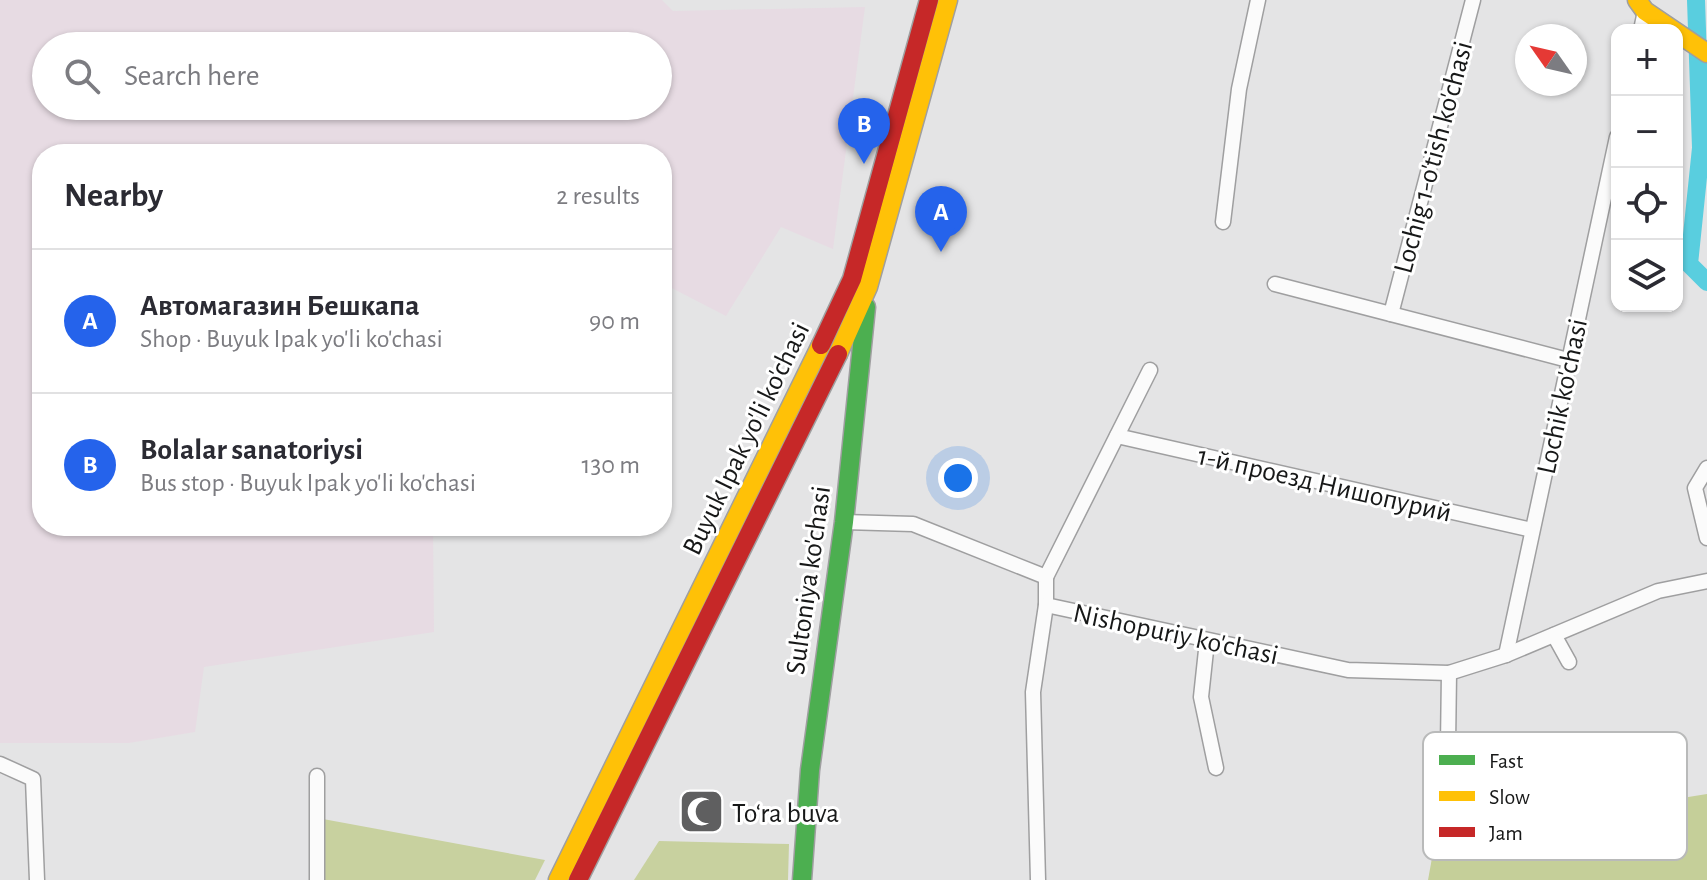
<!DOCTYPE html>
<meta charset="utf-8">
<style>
:root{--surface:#fff;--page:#f7f7f7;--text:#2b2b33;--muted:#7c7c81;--line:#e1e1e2;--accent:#2563eb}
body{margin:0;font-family:"Alegreya Sans",sans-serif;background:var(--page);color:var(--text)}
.controls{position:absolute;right:24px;top:24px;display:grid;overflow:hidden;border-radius:16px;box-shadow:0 2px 6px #0004}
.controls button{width:72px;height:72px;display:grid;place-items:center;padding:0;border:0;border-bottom:2px solid var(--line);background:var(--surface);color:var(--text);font:40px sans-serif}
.compass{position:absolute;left:1515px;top:24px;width:72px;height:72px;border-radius:50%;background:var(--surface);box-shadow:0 2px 6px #0004;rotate:304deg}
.you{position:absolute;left:958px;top:478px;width:28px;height:28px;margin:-20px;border:6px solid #fff;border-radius:50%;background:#1a73e8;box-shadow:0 0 0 12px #1a73e833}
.badge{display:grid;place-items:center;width:52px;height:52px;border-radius:50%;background:var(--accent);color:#fff;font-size:26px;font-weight:700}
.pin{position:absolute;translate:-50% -66px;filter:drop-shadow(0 2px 4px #0008)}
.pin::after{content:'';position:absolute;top:42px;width:28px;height:24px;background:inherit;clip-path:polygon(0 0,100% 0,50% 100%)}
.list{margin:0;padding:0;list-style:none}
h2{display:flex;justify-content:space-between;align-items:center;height:104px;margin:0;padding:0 32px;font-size:34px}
h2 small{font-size:26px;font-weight:400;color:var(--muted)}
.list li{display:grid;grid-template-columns:52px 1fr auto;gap:24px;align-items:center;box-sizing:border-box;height:144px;padding:0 32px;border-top:2px solid var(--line)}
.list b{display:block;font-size:30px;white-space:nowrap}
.list p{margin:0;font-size:26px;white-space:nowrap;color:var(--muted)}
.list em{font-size:26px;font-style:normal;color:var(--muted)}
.icon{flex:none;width:44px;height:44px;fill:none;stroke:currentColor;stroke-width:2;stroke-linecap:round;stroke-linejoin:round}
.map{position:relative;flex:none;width:1707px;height:880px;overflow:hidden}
.search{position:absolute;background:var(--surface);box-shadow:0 2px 6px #0004;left:32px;top:32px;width:640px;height:88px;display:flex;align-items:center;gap:20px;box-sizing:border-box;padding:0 28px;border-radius:44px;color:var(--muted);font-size:30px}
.panel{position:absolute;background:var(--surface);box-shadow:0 2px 6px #0004;left:32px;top:144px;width:640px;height:392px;border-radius:32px}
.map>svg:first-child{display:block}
.medical{fill:#e7dbe3;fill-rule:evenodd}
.green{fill:#c8d19f}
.forest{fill:#c5cf99}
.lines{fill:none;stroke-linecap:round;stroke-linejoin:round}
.canal{stroke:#59cedf;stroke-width:18}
.street-casing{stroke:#9f9fa0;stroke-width:17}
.fast-casing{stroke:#9f9fa0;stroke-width:21}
.slow-casing{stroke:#9f9fa0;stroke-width:21}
.jam-casing{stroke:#9f9fa0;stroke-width:21}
.street{stroke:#fbfbfb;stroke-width:14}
.fast{stroke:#4caf50;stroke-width:18}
.slow{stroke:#ffc107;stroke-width:18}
.jam{stroke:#c62828;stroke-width:18}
.labels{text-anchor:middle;stroke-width:6;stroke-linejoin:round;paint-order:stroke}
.street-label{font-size:28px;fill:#171818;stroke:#fff}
.poi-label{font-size:28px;fill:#171818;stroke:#fff;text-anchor:start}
.key{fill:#fff;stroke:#b9baba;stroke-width:2}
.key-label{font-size:22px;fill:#171818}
</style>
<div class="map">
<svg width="1707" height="880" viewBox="0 0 1707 880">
<rect width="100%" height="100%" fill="#e4e4e5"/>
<path class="medical" d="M0,0H662L673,11L865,7L833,249L781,227L726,316L662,283V154H42V526H433L434,632L204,667L195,732L129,743H0ZM46,46H658V106H46Z"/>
<g class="green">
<path d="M323,819L545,860L535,880H325Z"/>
<path d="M659,841L789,844L788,880H634Z"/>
</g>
<path class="forest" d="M1707,794V880H1428L1432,858L1456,834Z"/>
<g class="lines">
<path class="canal" d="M1696,0L1701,148L1689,264L1707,282"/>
<defs>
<g id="street">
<path d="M1641,30L1645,11"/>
<path d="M1223,222L1239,89L1258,0"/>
<path d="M1275,284L1568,360"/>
<path d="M1391,314L1473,0"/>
<path d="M1117,436L1532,530"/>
<path d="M1707,468L1695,488L1707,538"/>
<path d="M844,522L913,524L1046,577V605L1348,670L1449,673L1506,655L1658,591L1707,581"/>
<path d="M1046,577L1150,370"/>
<path d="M1554,635L1569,662"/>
<path d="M1207,641L1201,697L1216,768"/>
<path d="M1506,655L1617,137"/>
<path d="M1448,745L1449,673"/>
<path d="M0,764L33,779L37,880"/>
<path d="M317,880V776"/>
<path d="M1038,880L1033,692L1046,605"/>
</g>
<path id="fast" d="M802,880L810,770L844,522L866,307"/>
<g id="slow">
<path d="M1637,0L1645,11L1707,53"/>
<path d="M838,354L868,287L948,0"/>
<path d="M558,880L821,345"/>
</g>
<g id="jam">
<path d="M821,345L852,279L929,0"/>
<path d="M578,880L838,354"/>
</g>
</defs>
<use href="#street" class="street-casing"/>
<use href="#fast" class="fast-casing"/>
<use href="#slow" class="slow-casing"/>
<use href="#jam" class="jam-casing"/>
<use href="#street" class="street"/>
<use href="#fast" class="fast"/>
<use href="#slow" class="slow"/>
<use href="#jam" class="jam"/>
</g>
<defs>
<symbol id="mosque-square" viewBox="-11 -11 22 22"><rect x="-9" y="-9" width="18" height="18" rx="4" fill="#5f5f60" stroke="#fff"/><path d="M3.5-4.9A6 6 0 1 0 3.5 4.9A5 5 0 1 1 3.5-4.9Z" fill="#fff"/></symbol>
</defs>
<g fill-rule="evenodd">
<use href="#mosque-square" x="676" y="786" width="51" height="51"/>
</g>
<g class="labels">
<g class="street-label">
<text transform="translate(1432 157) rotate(-75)" y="10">Lochig 1-o'tish ko'chasi</text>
<text transform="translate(1561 396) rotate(-78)" y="10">Lochik ko'chasi</text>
<text transform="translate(745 438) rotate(-64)" y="10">Buyuk Ipak yo'li ko'chasi</text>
<text transform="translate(1325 483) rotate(13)" y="10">1-й проезд Нишопурий</text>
<text transform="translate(807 580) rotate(-82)" y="10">Sultoniya ko'chasi</text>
<text transform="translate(1176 633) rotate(12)" y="10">Nishopuriy ko'chasi</text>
</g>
<g class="poi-label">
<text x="732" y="822">To‘ra buva</text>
</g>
</g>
<rect x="1423" y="732" width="264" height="128" rx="12" class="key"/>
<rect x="1439" y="755" width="36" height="10" fill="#4caf50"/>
<rect x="1439" y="791" width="36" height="10" fill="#ffc107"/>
<rect x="1439" y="827" width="36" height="10" fill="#c62828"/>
<g class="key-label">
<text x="1489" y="768">Fast</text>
<text x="1489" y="804">Slow</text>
<text x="1489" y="840">Jam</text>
</g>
</svg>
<div class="controls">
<button>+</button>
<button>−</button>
<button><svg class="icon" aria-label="locate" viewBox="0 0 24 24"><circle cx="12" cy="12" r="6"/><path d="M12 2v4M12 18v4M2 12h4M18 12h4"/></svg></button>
<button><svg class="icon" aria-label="layers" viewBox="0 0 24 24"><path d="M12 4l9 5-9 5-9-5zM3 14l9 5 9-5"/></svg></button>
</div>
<svg class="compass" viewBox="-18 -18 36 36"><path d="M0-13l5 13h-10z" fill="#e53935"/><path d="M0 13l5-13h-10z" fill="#7c7c81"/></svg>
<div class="you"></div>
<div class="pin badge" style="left:941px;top:252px">A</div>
<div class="pin badge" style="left:864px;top:164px">B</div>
<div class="search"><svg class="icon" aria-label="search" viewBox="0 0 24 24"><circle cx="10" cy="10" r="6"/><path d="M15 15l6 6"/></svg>Search here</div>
<section class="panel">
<h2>Nearby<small>2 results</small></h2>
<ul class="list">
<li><span class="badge">A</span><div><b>Автомагазин Бешкапа</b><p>Shop · Buyuk Ipak yo'li ko'chasi</p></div><em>90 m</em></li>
<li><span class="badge">B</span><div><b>Bolalar sanatoriysi</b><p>Bus stop · Buyuk Ipak yo'li ko'chasi</p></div><em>130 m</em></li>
</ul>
</section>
</div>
